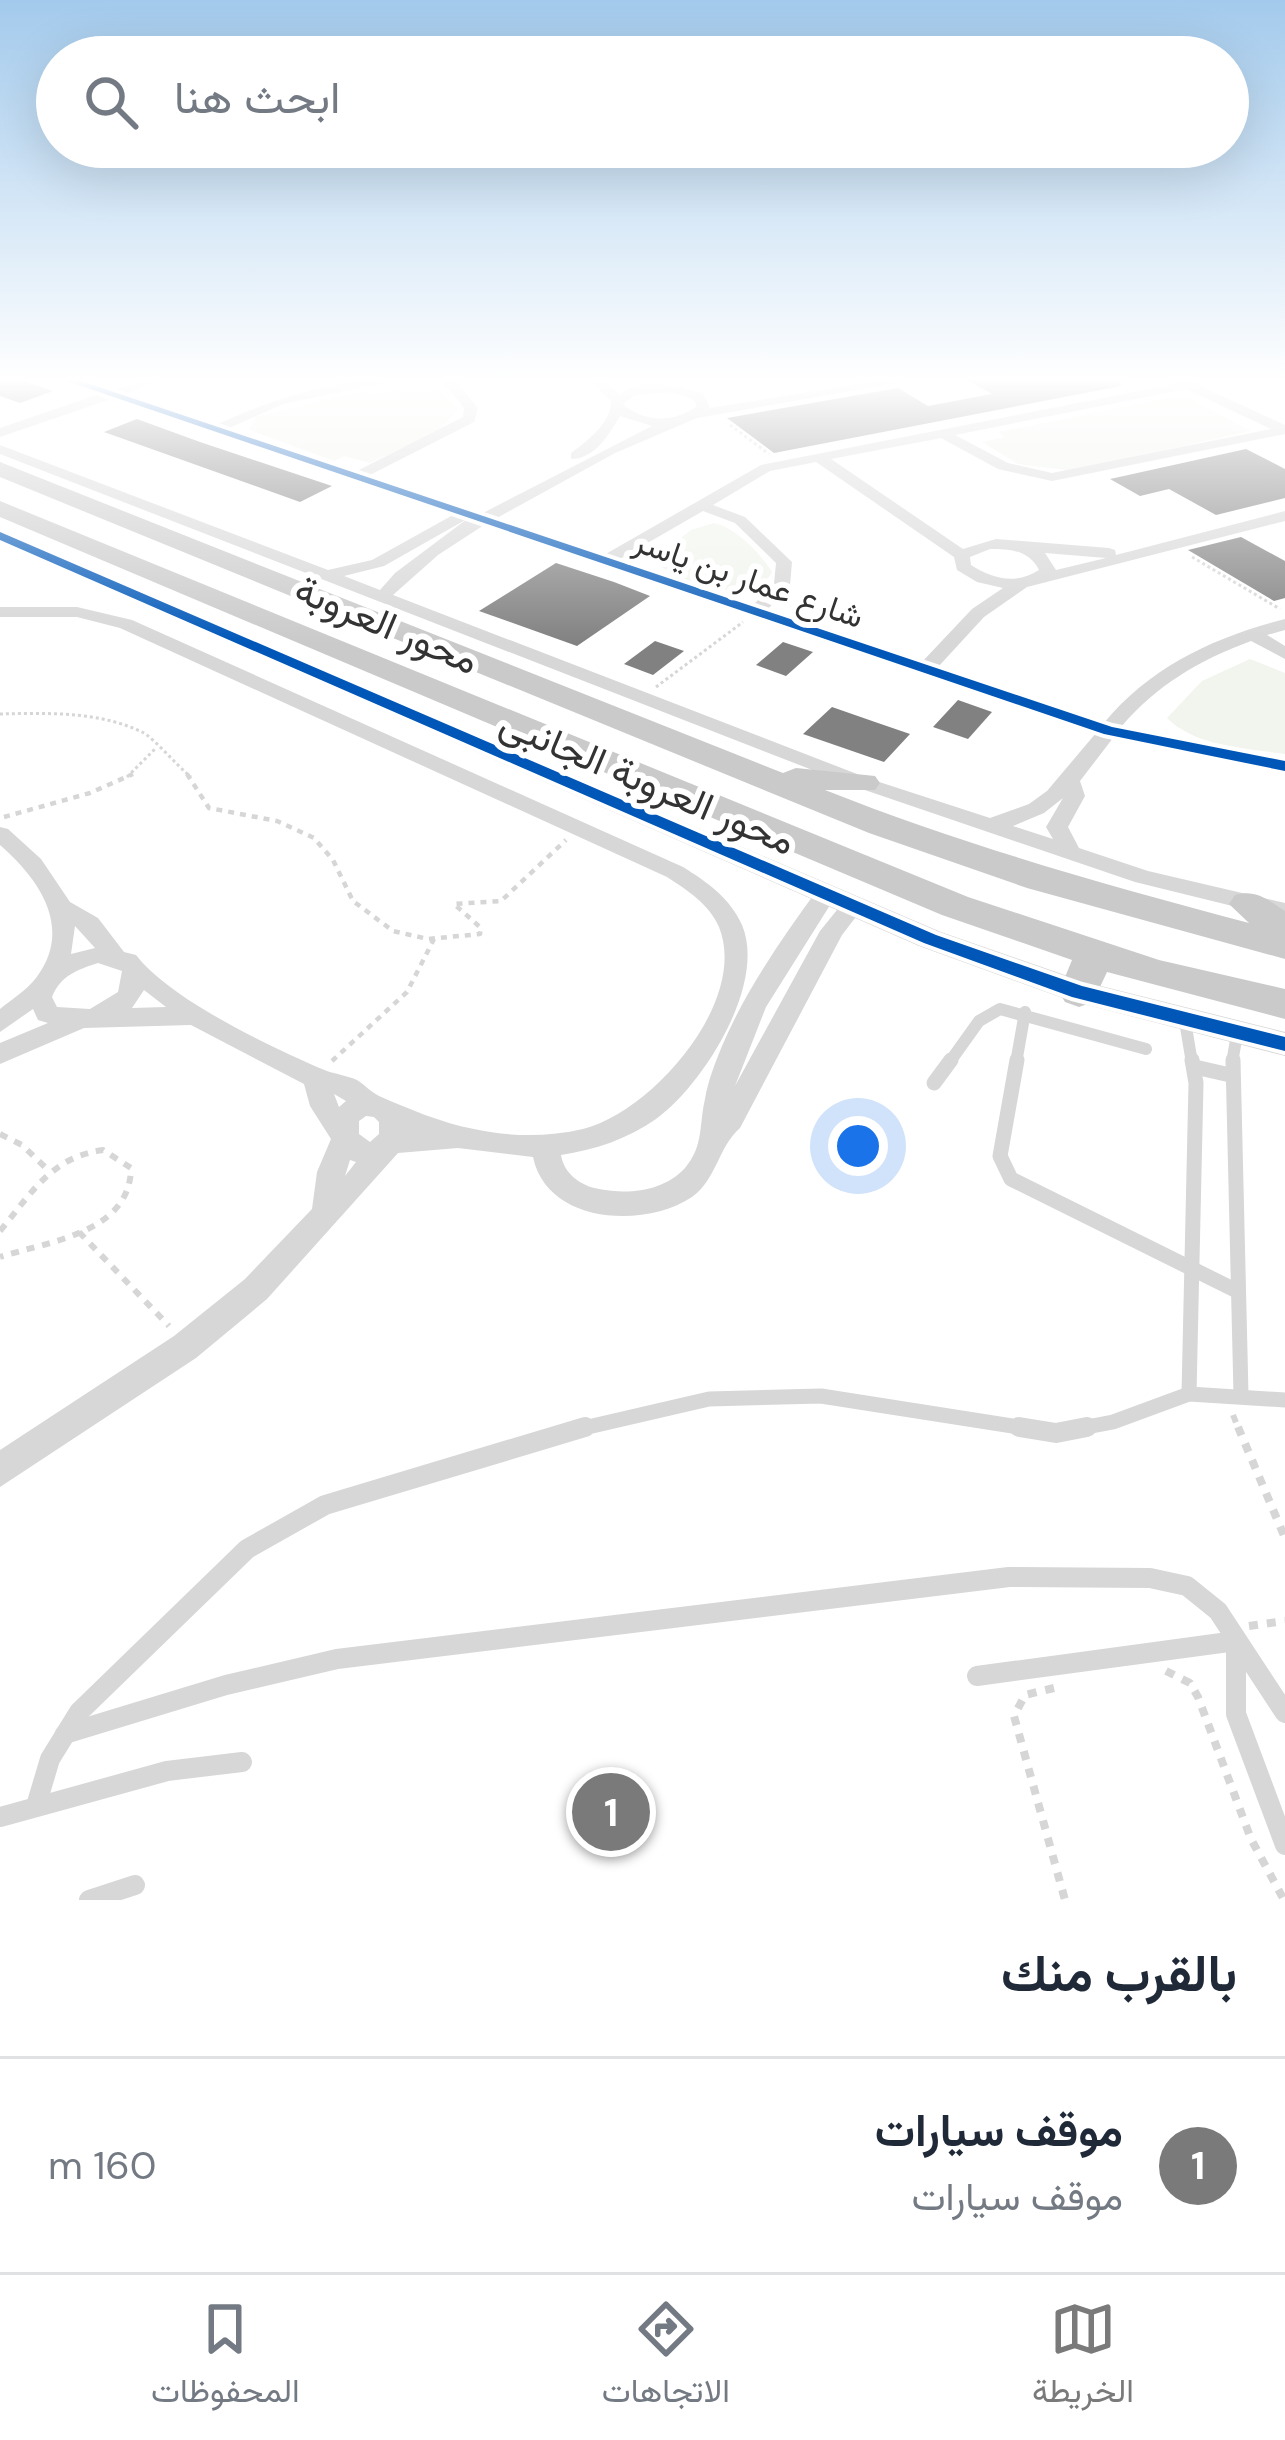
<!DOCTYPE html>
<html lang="ar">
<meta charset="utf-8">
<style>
:root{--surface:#fff;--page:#f2f2f3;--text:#1f2937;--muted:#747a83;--line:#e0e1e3;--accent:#7a7a7a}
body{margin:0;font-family:"DM Sans",Vazirmatn,sans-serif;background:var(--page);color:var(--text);direction:rtl}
.you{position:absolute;left:858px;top:1146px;width:42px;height:42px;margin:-30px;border:9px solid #fff;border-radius:50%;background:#1a73e8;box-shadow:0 0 0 18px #1a73e833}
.badge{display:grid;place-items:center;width:78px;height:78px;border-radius:50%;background:var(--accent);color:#fff;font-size:39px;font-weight:700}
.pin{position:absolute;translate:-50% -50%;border:6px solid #fff;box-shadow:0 3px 12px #0006}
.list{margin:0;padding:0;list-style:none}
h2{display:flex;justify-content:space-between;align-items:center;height:156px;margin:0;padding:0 48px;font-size:51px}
h2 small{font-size:39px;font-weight:400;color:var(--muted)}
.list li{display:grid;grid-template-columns:78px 1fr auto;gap:36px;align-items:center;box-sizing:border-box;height:216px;padding:0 48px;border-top:3px solid var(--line)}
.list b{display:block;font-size:45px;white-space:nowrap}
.list p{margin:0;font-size:39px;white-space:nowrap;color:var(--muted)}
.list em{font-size:39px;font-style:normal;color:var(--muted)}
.icon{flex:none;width:66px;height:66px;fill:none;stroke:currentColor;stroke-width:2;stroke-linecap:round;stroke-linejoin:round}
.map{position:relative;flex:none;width:1285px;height:1900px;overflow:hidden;direction:ltr}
.search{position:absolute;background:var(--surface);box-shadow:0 12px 48px #0002;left:36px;right:36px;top:36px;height:132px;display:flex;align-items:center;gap:30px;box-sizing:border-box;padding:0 42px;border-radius:66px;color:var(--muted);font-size:45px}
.sheet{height:372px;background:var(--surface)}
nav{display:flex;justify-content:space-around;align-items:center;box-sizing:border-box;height:168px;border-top:3px solid var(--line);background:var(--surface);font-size:33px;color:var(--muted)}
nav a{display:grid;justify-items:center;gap:6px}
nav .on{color:var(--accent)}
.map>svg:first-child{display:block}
.green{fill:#f1f5ed}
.building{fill:#818181}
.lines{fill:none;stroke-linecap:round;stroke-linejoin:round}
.path-far3{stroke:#d6d6d6;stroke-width:3;stroke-dasharray:3 3;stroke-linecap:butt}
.path-far2{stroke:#d6d6d6;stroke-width:4.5;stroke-dasharray:6 6;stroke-linecap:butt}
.path-far1{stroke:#d6d6d6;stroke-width:6;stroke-dasharray:8 8;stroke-linecap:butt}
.path{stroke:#d6d6d6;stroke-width:8;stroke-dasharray:9 9;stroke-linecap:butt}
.service-far2{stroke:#d7d7d7;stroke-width:12}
.service-far1{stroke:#d7d7d7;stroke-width:15}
.service{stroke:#d7d7d7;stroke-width:20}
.minor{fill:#d7d7d7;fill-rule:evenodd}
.tertiary{fill:#d7d7d7;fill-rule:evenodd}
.primary{fill:#cacaca;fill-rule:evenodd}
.cycleway-casing{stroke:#fff;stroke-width:8}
.cycleway{fill:#0057b8;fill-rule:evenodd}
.labels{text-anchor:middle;stroke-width:12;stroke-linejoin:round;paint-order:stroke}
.far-street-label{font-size:33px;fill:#333;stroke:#fff}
.street-label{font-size:39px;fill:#333;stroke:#fff}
</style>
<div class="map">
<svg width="1285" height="1900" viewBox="0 0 1285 1900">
<rect width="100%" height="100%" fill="#fff"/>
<g class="green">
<path d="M401,385H434L458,409L439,431L370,463L344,456L334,461L249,430L255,417L368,390L372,395Z"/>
<path d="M1172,397L1191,399L1251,431L1073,471L1018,464L982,442L1005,437L998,432Z"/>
<path d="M714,523C736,528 760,553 772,572C753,611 678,580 652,561L691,530Z"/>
<path d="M1250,659L1285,673V754C1246,748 1196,747 1167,718L1202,681Z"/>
</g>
<g class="building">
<path d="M0,378H15L53,391L20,403L0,396Z"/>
<path d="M963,378H1120L1121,386L774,453L727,418L898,388L928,406L992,394Z"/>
<path d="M137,419L200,442L332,486L300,502L104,432Z"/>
<path d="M1246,449L1285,469V498L1216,515L1169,489L1140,496L1110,479Z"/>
<path d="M1241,537L1285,561V598L1274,601L1188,550Z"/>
<path d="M556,563L614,582L650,596L577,646L479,611Z"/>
<path d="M655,641L684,651L653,675L624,664Z"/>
<path d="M783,642L813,652L786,676L756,665Z"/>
<path d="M958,700L992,712L968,739L933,727Z"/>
<path d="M832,707L875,722L910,734L884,762L803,734Z"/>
</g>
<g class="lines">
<g class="path-far3">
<path d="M730,425L769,454"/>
<path d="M1192,557L1280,609"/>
<path d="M656,687L743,622"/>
<path d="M0,714C47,713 98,711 142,732C154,738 177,766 191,777"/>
<path d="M127,777L156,748"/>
</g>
<g class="path-far2">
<path d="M187,774L209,808L277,821L314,838L333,860L353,901L393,931L428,939L480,934L481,928L454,904L501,901L566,840"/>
<path d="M4,817L90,793L133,774"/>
<path d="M332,1061L407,992L434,939"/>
</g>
<g class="path-far1">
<path d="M0,1134L22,1145L47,1169"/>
<path d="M0,1231C31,1194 51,1157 103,1150L131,1168C130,1233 50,1241 0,1257"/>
<path d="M79,1232L169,1326"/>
<path d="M1233,1415L1239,1430"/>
</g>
<g class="path">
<path d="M1238,1427L1285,1538"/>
<path d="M1249,1626L1285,1621"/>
<path d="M1166,1671L1190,1683L1198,1697L1251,1839L1284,1900"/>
<path d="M1054,1688L1025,1695L1014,1716L1065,1900"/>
</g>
<g class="service-far2">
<path d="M1185,1021L1192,1063"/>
<path d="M949,1063L979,1021L1000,1009L1146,1049"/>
<path d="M1016,1063L1025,1012"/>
<path d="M1232,1063L1237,1034"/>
</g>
<g class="service-far1">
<path d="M1017,1060L1000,1156L1011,1179L1237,1291"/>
<path d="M1233,1060L1241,1394"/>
<path d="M1195,1067L1230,1075"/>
<path d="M934,1083L951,1060"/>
<path d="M1189,1394L1196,1083L1192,1060"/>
<path d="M575,1430L709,1399L821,1396L1038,1430"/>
<path d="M1071,1430L1113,1422L1189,1394L1285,1400"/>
</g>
<g class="service">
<path d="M1019,1427L1056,1433L1087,1427"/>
<path d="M1236,1643V1714L1285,1845"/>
<path d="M977,1676L1236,1641"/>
<path d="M65,1734L226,1685L337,1659L1009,1577L1150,1578L1187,1586L1218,1611L1285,1713"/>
<path d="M36,1806L50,1759L79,1712L247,1549L325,1505L585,1427"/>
<path d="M0,1817L167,1771L242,1762"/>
<path d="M89,1900L135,1885"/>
</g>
<g class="minor">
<path d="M57,378C76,378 98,391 115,389C133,386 146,378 164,378L124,394L215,425C275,398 338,378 405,378L283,404L227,429L355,472L463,417L464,408L440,378H453L478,408L474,422L368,476L481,514L652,426L620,416C609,434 595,459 571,459V453C589,440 612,421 611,401L587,378H601L619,394C643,377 676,386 703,393L710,408L895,378H925L697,418L615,453L495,519L604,555L761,465L1175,384L1169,378H1183L1285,425V434L1052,481L998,469L941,438L831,459L963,549L996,539L1109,548L1115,550L1116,555L1285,511V521L1027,587L984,617L938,667L1104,723C1151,666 1215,637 1285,619V630L1267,635L1285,646V659L1251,641C1199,660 1157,685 1121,727L1285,760V772L1113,738L1080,781L1085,796L1068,827L1079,848L1148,871L1285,903V919L1135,882L856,787L0,454V445L328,570L372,560L453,515L111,399L0,437V428L99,394ZM1186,389L1271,429L1052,473L1008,463L955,435ZM670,392L693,399L697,406C674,423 645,423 623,404L635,395ZM816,462L954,557L957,570L977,582L1003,588L972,609L922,662L767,610L790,585L792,562L745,517L713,505L770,471ZM703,511L735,523L776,563L774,584L753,605L618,560ZM467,519L395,573L380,590L344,576L384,566ZM484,525L1096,733L1047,791L1029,804L990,818L870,779L393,595L438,555ZM990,549C1010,549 1029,550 1039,570C1016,585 993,579 971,565L970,557ZM1045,553L1106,558L1056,570ZM1063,798L1046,827L1053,839L1013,826L1044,813Z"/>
<path d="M0,607H77L132,620L683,867C707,882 730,898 742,925C767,984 703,1085 656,1119C628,1139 594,1150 561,1155C564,1174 581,1186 599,1189C629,1195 664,1191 685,1168C704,1146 699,1124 705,1099C708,1081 715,1063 722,1046C746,990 782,938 818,889H834L837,894L766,1007L735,1086L820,931L845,900H861L865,905L842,935L740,1128C718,1147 717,1179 692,1197C644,1229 547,1224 533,1157L458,1148L398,1153L267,1299L196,1358L0,1487V1450L174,1336L245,1279L312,1209L317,1172L331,1139L310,1106L304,1084L191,1025L84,1028L0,1064V1043L48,1023L38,1020L33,1009L0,1032V1009C12,999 27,990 36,978C74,928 39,879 0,845V827L8,829L41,859L70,902L98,918L124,952L136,955C171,1000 269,1046 322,1069C333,1074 346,1075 357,1080C365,1085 371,1092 379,1096C409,1109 442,1123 474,1129C510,1137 548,1137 583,1129C652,1112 749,1001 719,927C709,904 687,890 667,877L120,628L77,617H0ZM75,926L95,948L71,954ZM98,963L122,971L118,992L90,1009L57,1007L52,997C61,975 77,970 98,963ZM144,990L166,1007L132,1008ZM334,1094L346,1101L339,1107ZM366,1116L374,1117L379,1122V1134L370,1142L359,1134V1121ZM350,1160L356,1162L345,1176Z"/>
</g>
<path class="tertiary" d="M0,530L941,932L1085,982L1285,1032V1056L1068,1000L919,946L0,543Z"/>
<g class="primary">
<path d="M0,462L783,773L796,768L875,776L880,783L875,790H825C964,845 1105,885 1249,923L1229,904L1235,895C1256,889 1268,900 1285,911V959L1027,888L869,833L0,477Z"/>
<path d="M0,501L968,897L1159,960L1285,989V1019L1107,972L1093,1002L1079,1007L1065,1002L1059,992L1072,960L942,915L0,517Z"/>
</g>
<defs>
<g id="cycleway">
<path d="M58,378H72L1112,727L1285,761V771L1104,734Z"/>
<path d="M0,532L936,935L1082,986L1285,1037V1051L1072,997L924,943L0,540Z"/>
</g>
</defs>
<use href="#cycleway" class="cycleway-casing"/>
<use href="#cycleway" class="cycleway"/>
</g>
<linearGradient id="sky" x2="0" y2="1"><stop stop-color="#a3caec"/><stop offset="0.59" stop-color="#fff"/><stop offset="1" stop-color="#fff" stop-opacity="0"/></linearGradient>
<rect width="1285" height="644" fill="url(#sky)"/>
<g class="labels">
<g class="far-street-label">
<text transform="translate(749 578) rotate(19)" y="12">شارع عمار بن ياسر</text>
</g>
<g class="street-label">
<text transform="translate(387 624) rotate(23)" y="14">محور العروبة</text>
<text transform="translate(648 781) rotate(23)" y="14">محور العروبة الجانبى</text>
</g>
</g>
</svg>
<div class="you"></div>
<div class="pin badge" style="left:611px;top:1812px">1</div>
<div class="search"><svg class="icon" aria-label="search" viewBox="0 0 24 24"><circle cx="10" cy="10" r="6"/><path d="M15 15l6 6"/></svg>ابحث هنا</div>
</div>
<section class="sheet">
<h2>بالقرب منك<small></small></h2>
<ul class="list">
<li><span class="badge">1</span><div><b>موقف سيارات</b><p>موقف سيارات</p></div><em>160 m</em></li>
</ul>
</section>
<nav>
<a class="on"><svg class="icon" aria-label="map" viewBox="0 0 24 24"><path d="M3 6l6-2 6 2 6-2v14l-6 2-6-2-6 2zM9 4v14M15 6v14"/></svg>الخريطة</a>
<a><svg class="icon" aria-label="directions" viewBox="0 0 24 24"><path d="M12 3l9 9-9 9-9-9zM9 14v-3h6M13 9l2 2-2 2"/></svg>الاتجاهات</a>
<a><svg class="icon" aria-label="saved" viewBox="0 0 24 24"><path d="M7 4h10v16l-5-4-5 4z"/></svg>المحفوظات</a>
</nav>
